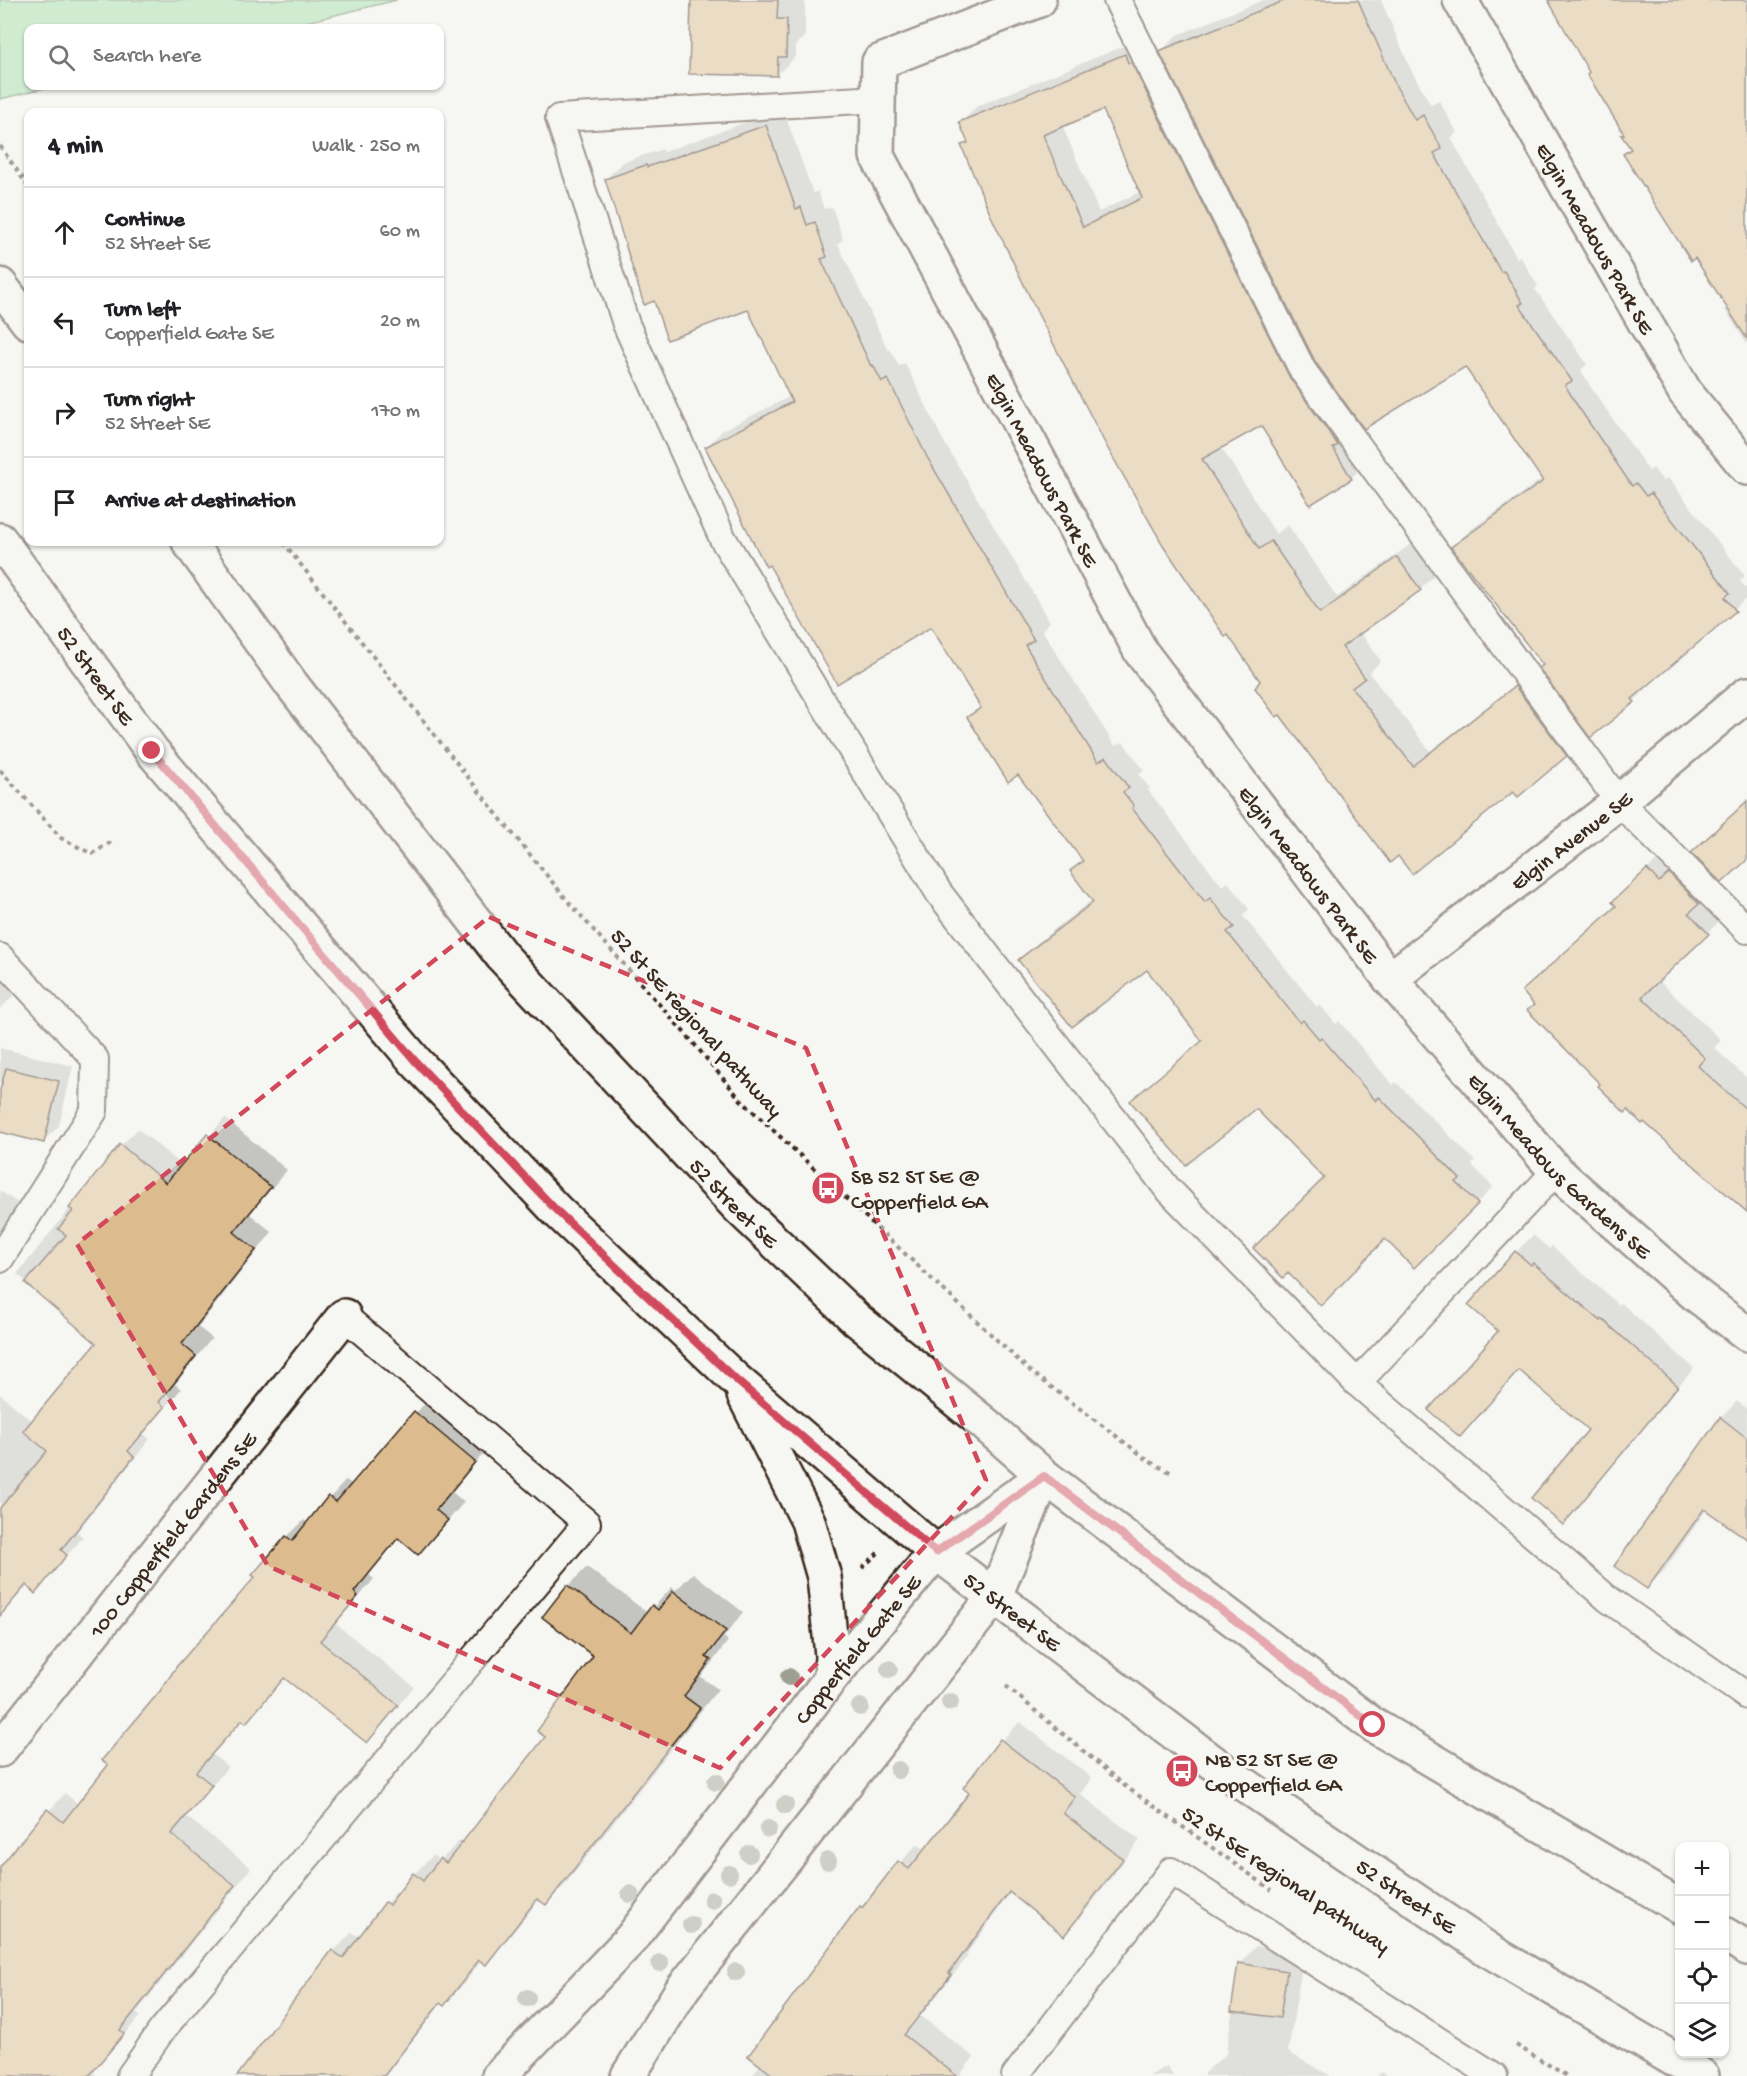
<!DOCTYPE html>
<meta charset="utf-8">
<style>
:root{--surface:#fff;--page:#f6f6f6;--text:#202124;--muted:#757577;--line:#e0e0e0}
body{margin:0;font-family:"Gochi Hand",sans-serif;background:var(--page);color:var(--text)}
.controls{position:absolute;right:18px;bottom:18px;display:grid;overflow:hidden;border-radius:12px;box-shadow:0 2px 4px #0004}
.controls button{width:54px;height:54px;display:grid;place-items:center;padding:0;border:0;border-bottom:2px solid var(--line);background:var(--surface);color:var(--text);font:30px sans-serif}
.stop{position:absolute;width:18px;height:18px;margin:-14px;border:4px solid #d1495b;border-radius:50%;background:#fff}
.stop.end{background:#d1495b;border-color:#fff;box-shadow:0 2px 6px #0008}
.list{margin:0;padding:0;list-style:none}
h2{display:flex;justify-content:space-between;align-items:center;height:78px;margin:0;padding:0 24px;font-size:26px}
h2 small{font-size:20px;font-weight:400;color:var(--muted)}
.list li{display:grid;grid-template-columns:39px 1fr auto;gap:18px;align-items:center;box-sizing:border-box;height:90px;padding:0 24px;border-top:2px solid var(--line)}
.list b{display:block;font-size:22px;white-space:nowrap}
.list p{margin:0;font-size:20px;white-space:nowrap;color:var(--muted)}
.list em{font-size:20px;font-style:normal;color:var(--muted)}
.icon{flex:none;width:33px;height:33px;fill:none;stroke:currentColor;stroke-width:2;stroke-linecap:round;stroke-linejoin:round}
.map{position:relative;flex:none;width:1747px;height:2076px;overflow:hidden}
.search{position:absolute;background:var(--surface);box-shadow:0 2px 4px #0004;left:24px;top:24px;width:420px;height:66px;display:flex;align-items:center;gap:15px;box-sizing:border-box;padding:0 21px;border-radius:12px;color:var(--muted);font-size:22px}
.panel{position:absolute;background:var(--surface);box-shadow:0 2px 4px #0004;left:24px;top:108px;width:420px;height:438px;border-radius:12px}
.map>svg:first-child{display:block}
.green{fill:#a1e0a9;stroke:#6e8564;stroke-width:1.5}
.shadow{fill:#0003;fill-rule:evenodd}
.building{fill:#dcbc8f;stroke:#3b2a1e;stroke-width:1.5;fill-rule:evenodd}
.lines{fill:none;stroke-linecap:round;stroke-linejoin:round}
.service-casing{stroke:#3b2a1e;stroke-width:30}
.minor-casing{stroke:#3b2a1e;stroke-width:38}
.secondary-casing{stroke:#3b2a1e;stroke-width:38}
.path{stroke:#3b2a1e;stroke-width:4;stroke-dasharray:4.5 4.5;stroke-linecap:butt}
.service{stroke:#f6f6f2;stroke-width:26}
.minor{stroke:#f6f6f2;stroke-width:33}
.secondary{stroke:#f6f6f2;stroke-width:33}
.tree{fill:#9d9f91}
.route{stroke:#d1495b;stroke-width:8}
.marked{fill:none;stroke:#d1495b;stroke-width:4.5;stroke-dasharray:12 8;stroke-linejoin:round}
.labels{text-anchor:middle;stroke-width:6;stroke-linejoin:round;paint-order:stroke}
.street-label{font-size:22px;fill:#3b2a1e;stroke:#f6f6f2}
.poi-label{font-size:22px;fill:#3b2a1e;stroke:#f6f6f2;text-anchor:start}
</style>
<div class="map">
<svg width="1747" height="2076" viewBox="0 0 1747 2076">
<rect width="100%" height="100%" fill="#f6f6f2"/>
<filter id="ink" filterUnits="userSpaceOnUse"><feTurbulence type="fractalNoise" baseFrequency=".0167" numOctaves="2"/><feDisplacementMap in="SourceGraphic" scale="12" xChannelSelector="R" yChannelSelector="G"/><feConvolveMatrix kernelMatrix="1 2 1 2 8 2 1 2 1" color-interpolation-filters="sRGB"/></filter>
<g filter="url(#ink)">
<path class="green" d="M0,0H397L282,28H28V86H53L0,99Z"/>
<g class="shadow">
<path d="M692,0H805V36L796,45V56L777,75Z"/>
<path d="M1263,0H1381L1411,70L1431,105L1439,101L1457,132L1451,138L1517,258L1520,256L1538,286L1535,289L1587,364L1581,370L1590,386L1649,471L1653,468L1663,481L1668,478L1745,576L1740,581L1747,589V598L1648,683L1650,685L1634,701L1591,736L1544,665L1453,547L1469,531L1543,478L1466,365L1161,51L1177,35Z"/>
<path d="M1550,0H1747V344L1725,310L1727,305L1625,154L1632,148L1625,133Z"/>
<path d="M1141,39L1306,361L1367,462L1351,478L1262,423L1221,447L1276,534L1288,525L1337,597L1414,542L1437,573L1420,589L1360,632L1381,661L1369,673L1430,751L1532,671L1582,739L1566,755L1513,790L1412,872L1261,681L963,146L968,141L961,123L977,106ZM1104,108L1141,191L1099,212L1062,125Z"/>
<path d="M783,109L813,193L818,191L824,209L832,207L843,239L838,244L888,350L890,349L899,366L905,363L943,440L1050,622L1042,630L1115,746L1123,742L1144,770L1139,775L1150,788L1148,790L1222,886L1228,882L1249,909L1243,916L1317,1007L1320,1005L1336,1024L1339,1021L1393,1085L1396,1082L1475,1161L1472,1165L1493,1187L1414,1266L1256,1107L1132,1101L1203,1039L1147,968L1020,960L1037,943L1093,899L1072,871L1084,859L1019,773L969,717L981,705L932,625L706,447L723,430L791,396L749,308L655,299L606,179L623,162L663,149V152Z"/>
<path d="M1665,853L1725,916L1658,980L1721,1040L1714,1048L1747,1078V1209L1602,1084L1535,1004L1617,906L1631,885Z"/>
<path d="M0,956L14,995L0,1009Z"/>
<path d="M0,1048L73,1066L59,1126L43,1141L0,1130Z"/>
<path d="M225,1118L287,1170L250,1214L272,1232L198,1327L212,1338L175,1384L181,1389L144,1434L150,1439L77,1532L83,1537L35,1592L28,1585L0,1617V1394L33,1422L98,1343L17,1274L121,1145L138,1129L183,1166Z"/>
<path d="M0,1191L21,1205L0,1236Z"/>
<path d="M1533,1235L1549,1249L1552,1246L1619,1305L1621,1303L1694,1368L1563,1523L1590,1430L1520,1369L1460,1435L1500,1331L1516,1252Z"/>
<path d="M432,1395L491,1444L452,1492L464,1502L435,1536L418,1553L399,1538L369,1575L374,1579L336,1624L414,1687L367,1741L285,1677L262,1704L246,1721L243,1719L212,1754L228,1767L186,1816L251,1868L136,2013L140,2016L93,2072L97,2076H0V1866L65,1793L78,1804L257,1576L255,1575L287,1537L304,1520L308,1523L346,1480L353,1485Z"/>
<path d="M1737,1401L1747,1409V1537L1707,1509L1664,1571L1647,1587L1617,1566L1721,1418Z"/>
<path d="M587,1567L648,1613L672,1587L676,1590L693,1573L743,1612L724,1637L728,1641L701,1677L718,1689L565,1885L546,1903L540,1899L504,1944L486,1963L482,1960L463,1985L444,2004L442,2003L385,2076H239L334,1951L352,1932L360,1938L386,1903L433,1855L440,1861L460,1840L464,1843L547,1736L596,1655L568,1586Z"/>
<path d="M1020,1722L1092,1778L1080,1794L1140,1840L1082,1916L1064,1934L1011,1892L966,1955L968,1956L921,2016L974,2057L959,2076H752L761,2064L750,2056L861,1907L917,1844L926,1850L972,1793L1002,1740Z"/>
<path d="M1256,1946L1304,1954L1288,2052L1331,2076H1204V2073L1226,2054L1239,1964Z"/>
<path d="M1167,2066L1173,2076H1149Z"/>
<path d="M1381,2072L1387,2076H1377Z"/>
</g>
<g class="building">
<path d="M691,0H778L777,19H787L786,57H778L777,76L689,74Z"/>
<path d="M1286,0H1358L1396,86L1415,120L1423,115L1442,149L1434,153L1501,272L1504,271L1523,303L1519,305L1572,381L1565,385L1575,402L1632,486L1636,483L1646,496L1651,493L1730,593L1725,597L1736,611L1632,699L1635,702L1590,738L1539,668L1543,665L1451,547L1543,481L1465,367L1364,429L1316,363L1159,51Z"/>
<path d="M1548,0H1747V339L1695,258L1691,261L1623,154L1631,149L1621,135L1624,134L1587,74L1589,72Z"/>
<path d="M1125,54L1128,63L1131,62L1290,378L1338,445L1333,448L1352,479L1310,505L1261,426L1202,459L1259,549L1271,541L1320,613L1397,557L1421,590L1342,647L1365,678L1352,688L1413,766L1515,686L1567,756L1518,797L1513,792L1412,874L1398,856L1390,863L1280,715L1276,717L1255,688L1260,681L1228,635L1225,637L1163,545L1107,447L1039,316L991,216L961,145L968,143L959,122ZM1103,110L1142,198L1083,227L1043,135Z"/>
<path d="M766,125L796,209L801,207L807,225L815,222L827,257L821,259L871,366L873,365L882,382L888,379L927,457L1034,640L1025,645L1098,762L1106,757L1129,788L1123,792L1134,806L1132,808L1205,902L1210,898L1234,927L1227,932L1300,1023L1303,1020L1319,1039L1321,1037L1376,1101L1379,1097L1460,1179L1456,1182L1478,1204L1414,1268L1385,1239L1321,1306L1288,1273L1283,1278L1253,1248L1324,1178L1256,1109L1186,1165L1130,1101L1202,1041L1147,970L1072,1027L1018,960L1093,902L1070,871L1083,861L1018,775L1008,782L967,717L981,708L931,627L837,684L769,565L766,567L705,447L792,402L748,310L667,340L654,301L644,305L605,179L646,165L647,167Z"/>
<path d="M1747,801V860L1722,883L1691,853Z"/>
<path d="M1647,869L1659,882L1669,873L1699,904L1689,913L1709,934L1642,997L1705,1058L1698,1066L1747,1110V1212L1644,1122L1642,1124L1628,1110L1625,1113L1598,1086L1600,1084L1527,1010L1534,1005L1522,991L1616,906L1612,902Z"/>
<path d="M6,1068L59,1081L44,1143L0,1132V1090Z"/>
<path d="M207,1134L271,1187L234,1232L256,1250L182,1344L196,1356L159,1402L165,1407L128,1451L134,1457L61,1550L67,1555L35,1594L26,1585L0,1616V1508L47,1451L23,1431L96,1343L25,1283L66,1235L58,1229L73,1211L69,1208L120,1144L166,1183Z"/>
<path d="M1515,1251L1531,1265L1533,1263L1601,1321L1602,1319L1678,1386L1563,1525L1531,1498L1588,1430L1519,1370L1460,1437L1428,1410L1498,1331L1468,1305Z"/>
<path d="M414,1411L475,1462L436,1510L448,1520L418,1555L398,1538L354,1592L358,1596L320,1641L398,1705L367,1743L284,1678L246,1723L242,1720L196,1772L212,1785L171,1834L235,1885L120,2030L124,2034L89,2076H0V1867L47,1809L63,1822L108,1765L102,1760L160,1691L177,1666L255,1577L252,1575L286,1536L292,1541L328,1496L336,1502Z"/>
<path d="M1720,1417L1747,1438V1539L1704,1509L1647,1589L1614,1566Z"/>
<path d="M567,1585L631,1633L652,1605L658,1610L673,1591L726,1631L706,1657L711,1660L684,1696L700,1708L546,1905L537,1899L486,1965L479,1960L444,2006L440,2003L384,2076H237L332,1950L343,1958L385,1902L389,1905L413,1873L423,1881L440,1858L446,1863L545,1737L537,1731L593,1656L542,1617Z"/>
<path d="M1000,1739L1075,1797L1063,1813L1123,1859L1064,1936L1009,1892L949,1973L951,1975L904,2035L957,2076H774L748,2056L860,1906L862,1908L898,1861L909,1869L969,1793L963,1788Z"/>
<path d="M1238,1963L1287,1971L1280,2018L1231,2011Z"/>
</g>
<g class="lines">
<defs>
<g id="service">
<path d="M1117,0L1303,371L1619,802L1747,930"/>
<path d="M878,99L559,118L626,324L723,539L939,893L1167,1188L1357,1383L1608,1599L1747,1696"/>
<path d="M0,957L95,1059L94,1111L0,1259"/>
<path d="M1357,1383L1556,1171"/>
<path d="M130,2076L162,2030L587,1523L344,1316"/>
<path d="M1015,2076L1171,1871L1494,2076"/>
</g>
<g id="minor">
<path id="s1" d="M1039,0L879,62L877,156L1141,652L1390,979L1556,1171L1695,1294L1747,1334"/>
<path id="s2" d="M1460,0L1685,392L1747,468"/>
<path id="s3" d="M1390,979L1619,802L1747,694"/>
<path id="s4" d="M0,1750L344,1316"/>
<path id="s5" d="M499,2076L630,1940L831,1678L936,1552L1044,1476"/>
<path d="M628,2076L683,1988L995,1596L1044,1476"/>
</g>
<g id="secondary">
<path d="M0,285L28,322"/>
<path id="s6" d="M0,540L152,751L416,1062L557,1211L736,1380L936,1552L1223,1770L1490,1951L1702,2076"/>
<path id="s7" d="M189,542L292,685L502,956L739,1208L856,1319L985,1424L1044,1476L1373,1725L1680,1907"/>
<path d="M744,1395L808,1521L824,1577L832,1655L831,1678"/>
<path d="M1724,1934L1747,1948"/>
</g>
</defs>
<use href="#service" class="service-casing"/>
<use href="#minor" class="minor-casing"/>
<use href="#secondary" class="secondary-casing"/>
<g class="path">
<path d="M0,146L28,186"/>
<path d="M283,542L500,818L567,900L690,1039L741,1100L1030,1371L1152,1463L1172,1473"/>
<path d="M0,770L61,838L92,854L111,842"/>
<path d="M862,1568L878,1553"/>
<path d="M1006,1686L1125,1786L1272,1890"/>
<path d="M1516,2045L1567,2076"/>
</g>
<use href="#service" class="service"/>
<use href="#minor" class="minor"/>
<use href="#secondary" class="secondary"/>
</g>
<g class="tree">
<circle cx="889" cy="1669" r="9"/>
<circle cx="789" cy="1677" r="9"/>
<circle cx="950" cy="1702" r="9"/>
<circle cx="860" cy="1707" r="9"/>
<circle cx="898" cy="1770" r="9"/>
<circle cx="716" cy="1782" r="9"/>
<circle cx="785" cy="1805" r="9"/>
<circle cx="768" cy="1829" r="9"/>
<circle cx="749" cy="1854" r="9"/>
<circle cx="828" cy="1861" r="9"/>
<circle cx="729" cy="1874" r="9"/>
<circle cx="630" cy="1894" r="9"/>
<circle cx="712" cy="1900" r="9"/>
<circle cx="691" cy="1925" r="9"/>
<circle cx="660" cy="1963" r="9"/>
<circle cx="736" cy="1972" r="9"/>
<circle cx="527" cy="1998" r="9"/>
</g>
</g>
<g class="lines" filter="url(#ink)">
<path class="route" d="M152,751L416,1062L557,1211L736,1380L936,1552L1044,1476L1373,1725"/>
</g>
<path d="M0 0H1747V2076H0ZM489,917L806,1048L986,1480L720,1768L268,1566L77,1244Z" fill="#f6f6f2" fill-opacity=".55" fill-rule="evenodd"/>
<path class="marked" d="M489,917L806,1048L986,1480L720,1768L268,1566L77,1244Z"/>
<defs>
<symbol id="bus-disc" viewBox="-11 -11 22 22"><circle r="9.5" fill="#d1495b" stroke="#f6f6f2"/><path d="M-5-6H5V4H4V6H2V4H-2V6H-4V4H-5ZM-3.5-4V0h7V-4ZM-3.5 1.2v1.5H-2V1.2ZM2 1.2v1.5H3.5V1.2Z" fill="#fff"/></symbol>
</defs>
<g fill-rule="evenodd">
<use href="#bus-disc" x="809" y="1169" width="38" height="38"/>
<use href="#bus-disc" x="1163" y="1752" width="38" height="38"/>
</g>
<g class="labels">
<g class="street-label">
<text dy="8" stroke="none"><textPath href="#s2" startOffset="274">Elgin Meadows Park SE</textPath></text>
<text dy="8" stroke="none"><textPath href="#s1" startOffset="620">Elgin Meadows Park SE</textPath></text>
<text dy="8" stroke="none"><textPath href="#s6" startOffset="166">52 Street SE</textPath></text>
<text dy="8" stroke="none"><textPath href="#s3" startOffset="228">Elgin Avenue SE</textPath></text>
<text dy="8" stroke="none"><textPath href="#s1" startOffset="1106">Elgin Meadows Park SE</textPath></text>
<text transform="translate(698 1022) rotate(48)" y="8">52 St SE regional pathway</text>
<text dy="8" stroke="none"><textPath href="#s1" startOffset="1491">Elgin Meadows Gardens SE</textPath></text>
<text dy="8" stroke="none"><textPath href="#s7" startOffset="858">52 Street SE</textPath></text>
<text dy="8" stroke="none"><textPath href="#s4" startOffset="276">100 Copperfield Gardens SE</textPath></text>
<text dy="8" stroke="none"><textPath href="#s6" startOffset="1480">52 Street SE</textPath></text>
<text dy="8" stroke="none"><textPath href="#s5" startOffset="558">Copperfield Gate SE</textPath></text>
<text transform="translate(1287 1878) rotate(34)" y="8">52 St SE regional pathway</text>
<text dy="8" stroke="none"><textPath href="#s6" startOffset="1966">52 Street SE</textPath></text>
</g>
<g class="poi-label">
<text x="851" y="1183">SB 52 ST SE @<tspan x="851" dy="25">Copperfield GA</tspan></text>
<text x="1205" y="1766">NB 52 ST SE @<tspan x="1205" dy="25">Copperfield GA</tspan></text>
</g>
</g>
</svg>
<div class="controls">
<button>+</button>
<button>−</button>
<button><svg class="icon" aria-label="locate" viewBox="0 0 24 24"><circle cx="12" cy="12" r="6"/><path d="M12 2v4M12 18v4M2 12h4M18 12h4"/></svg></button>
<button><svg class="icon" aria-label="layers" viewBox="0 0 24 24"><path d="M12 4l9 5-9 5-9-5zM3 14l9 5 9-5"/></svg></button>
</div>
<div class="stop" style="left:1373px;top:1725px"></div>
<div class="stop end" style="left:152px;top:751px"></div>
<div class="search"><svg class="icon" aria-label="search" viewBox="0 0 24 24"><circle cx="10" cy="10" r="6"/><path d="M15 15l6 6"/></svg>Search here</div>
<section class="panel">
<h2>4 min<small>Walk · 250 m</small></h2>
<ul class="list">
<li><svg class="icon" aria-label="ahead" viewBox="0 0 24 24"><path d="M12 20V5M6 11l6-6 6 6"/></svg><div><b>Continue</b><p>52 Street SE</p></div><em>60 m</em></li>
<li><svg class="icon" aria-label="left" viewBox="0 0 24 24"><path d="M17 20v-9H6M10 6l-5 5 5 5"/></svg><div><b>Turn left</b><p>Copperfield Gate SE</p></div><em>20 m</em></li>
<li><svg class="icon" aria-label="right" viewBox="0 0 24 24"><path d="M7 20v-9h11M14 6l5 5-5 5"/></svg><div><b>Turn right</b><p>52 Street SE</p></div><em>170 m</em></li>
<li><svg class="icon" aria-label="arrive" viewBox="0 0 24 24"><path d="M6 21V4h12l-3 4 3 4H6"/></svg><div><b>Arrive at destination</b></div></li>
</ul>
</section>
</div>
